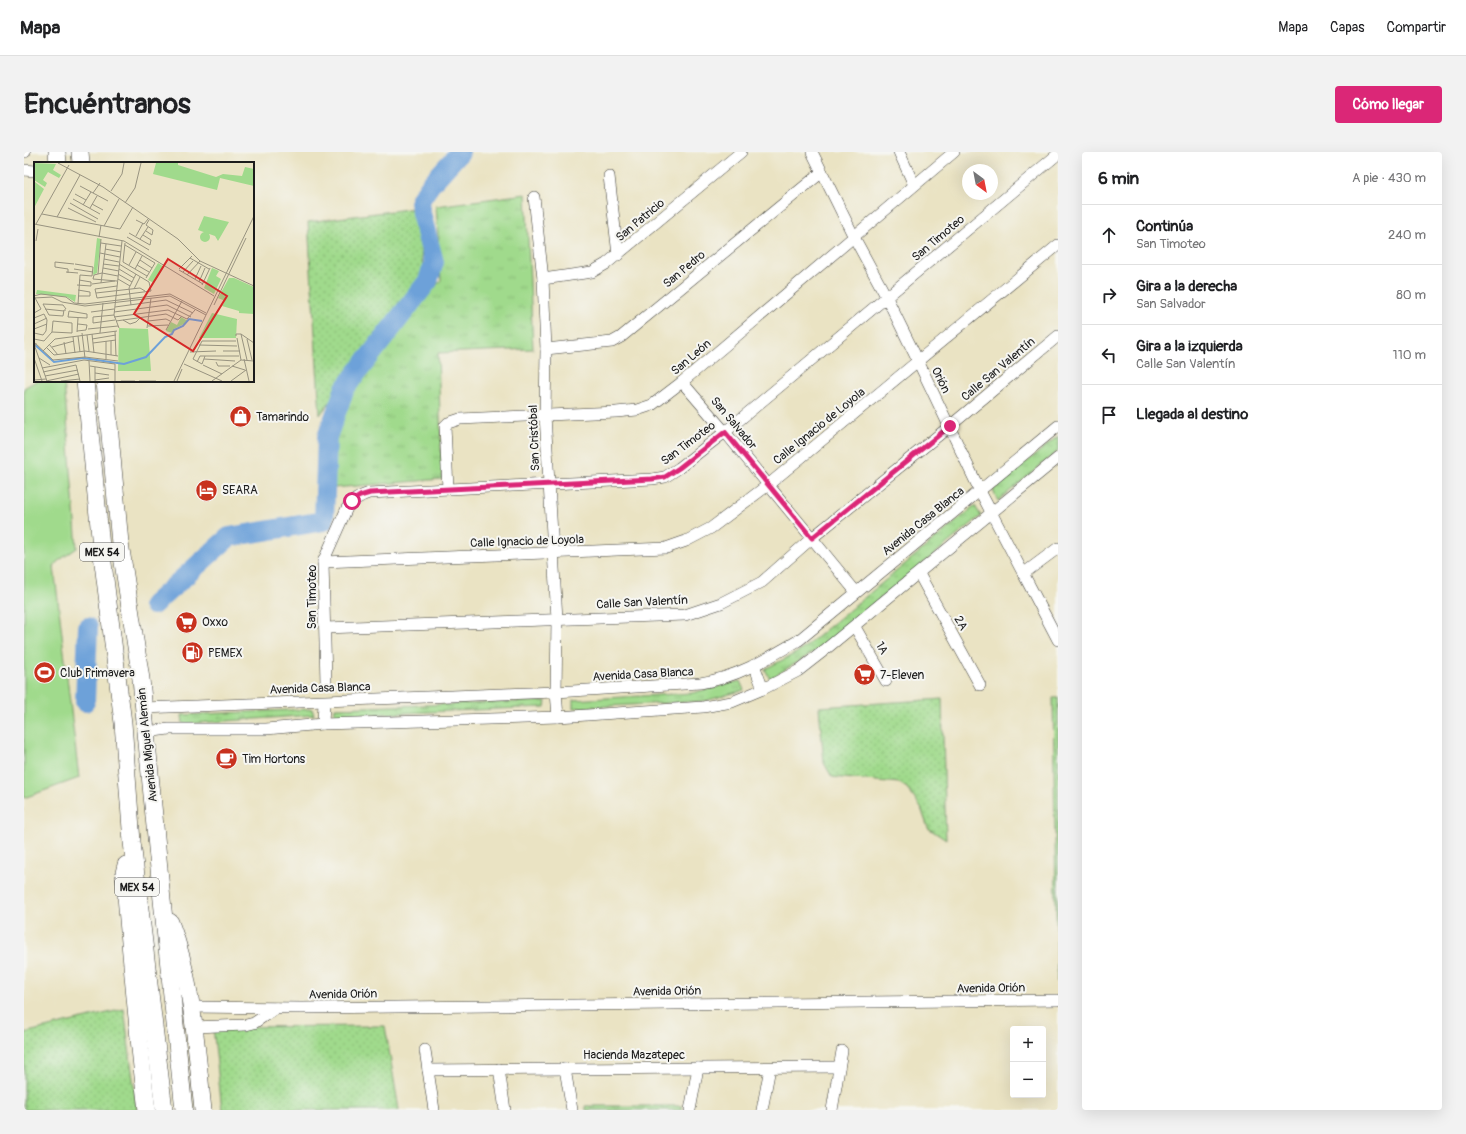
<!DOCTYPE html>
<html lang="es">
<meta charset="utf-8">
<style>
:root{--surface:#fff;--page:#f2f2f2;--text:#202124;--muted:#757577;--line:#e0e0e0;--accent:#db2777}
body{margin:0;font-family:Pangolin,sans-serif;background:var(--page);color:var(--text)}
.controls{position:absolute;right:12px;bottom:12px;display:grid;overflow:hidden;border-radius:4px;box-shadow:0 4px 16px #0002}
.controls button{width:36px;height:36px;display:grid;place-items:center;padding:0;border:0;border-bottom:1px solid var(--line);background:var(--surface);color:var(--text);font:20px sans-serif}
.compass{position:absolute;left:938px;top:12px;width:36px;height:36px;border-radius:50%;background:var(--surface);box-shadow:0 4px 16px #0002;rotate:148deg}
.stop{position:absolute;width:12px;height:12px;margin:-9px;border:3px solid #db2777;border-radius:50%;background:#fff}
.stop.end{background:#db2777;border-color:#fff;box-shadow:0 1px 4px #0008}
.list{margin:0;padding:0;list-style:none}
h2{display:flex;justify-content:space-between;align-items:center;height:52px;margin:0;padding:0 16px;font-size:17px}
h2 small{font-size:13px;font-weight:400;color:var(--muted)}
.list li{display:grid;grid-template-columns:26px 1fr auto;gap:12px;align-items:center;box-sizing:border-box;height:60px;padding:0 16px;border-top:1px solid var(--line)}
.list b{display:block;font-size:15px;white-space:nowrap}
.list p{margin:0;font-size:13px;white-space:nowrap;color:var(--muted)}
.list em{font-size:13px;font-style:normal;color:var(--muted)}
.icon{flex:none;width:22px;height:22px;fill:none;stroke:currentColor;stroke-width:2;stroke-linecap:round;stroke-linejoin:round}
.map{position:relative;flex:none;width:1034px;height:958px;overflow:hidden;border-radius:4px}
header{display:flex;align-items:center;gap:24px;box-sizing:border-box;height:56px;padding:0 20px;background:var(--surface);border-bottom:1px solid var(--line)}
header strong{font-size:19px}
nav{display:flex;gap:22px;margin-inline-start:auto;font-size:14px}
.intro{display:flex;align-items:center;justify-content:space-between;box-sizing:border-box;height:96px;padding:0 24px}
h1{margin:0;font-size:28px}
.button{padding:10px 18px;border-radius:4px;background:var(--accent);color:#fff;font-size:14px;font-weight:700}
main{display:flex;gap:24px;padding:0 24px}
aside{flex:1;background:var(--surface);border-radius:4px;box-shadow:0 4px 16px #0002}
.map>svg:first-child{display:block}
.grass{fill:url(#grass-dots);stroke:#5e7b54}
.park{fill:url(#park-tufts);stroke:#5e7b54}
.pitch{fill:#a0da8c;stroke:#5e7b54}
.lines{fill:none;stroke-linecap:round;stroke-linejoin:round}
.river{stroke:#6da1d9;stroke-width:20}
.minor-casing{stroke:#3b3a35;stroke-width:12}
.highway-casing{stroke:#3b3a35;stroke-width:18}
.minor{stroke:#fff;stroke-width:11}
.highway{stroke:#fff;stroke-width:17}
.route{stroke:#db2777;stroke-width:5}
.labels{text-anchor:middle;stroke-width:4;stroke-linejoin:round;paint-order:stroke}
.shield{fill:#f6f6f2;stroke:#5d5d5c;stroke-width:1}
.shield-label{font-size:11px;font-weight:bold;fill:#1c1c1c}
.street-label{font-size:12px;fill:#1c1c1c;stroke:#f6f6f2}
.poi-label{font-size:12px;fill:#1c1c1c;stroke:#f6f6f2;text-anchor:start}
.inset-river{fill:none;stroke:#6da1d9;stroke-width:2}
.inset-road{fill:none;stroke:#989380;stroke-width:1}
.view{fill:#d62828;fill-opacity:0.15;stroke:#d62828;stroke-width:2}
.inset-edge{fill:none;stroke:#1c1c1c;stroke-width:2}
</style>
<header>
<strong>Mapa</strong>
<nav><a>Mapa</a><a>Capas</a><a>Compartir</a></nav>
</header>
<div class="intro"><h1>Encuéntranos</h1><a class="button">Cómo llegar</a></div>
<main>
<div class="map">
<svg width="1034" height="958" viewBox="0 0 1034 958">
<defs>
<pattern id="grass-dots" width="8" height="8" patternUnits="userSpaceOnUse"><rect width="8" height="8" fill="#a0da8c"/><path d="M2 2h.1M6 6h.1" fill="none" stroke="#89ba78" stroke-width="1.8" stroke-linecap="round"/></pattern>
<pattern id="park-tufts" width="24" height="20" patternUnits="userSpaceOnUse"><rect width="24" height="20" fill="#a0da8c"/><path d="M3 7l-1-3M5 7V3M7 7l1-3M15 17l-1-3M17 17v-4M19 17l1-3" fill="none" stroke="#89ba78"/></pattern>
</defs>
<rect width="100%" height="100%" fill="#f6f6f2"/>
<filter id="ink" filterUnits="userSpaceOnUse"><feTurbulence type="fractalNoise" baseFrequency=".025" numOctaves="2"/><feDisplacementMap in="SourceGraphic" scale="8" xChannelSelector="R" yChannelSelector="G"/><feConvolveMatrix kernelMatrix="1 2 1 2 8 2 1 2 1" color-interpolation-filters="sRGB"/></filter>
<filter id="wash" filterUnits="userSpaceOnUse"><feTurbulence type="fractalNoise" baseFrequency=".012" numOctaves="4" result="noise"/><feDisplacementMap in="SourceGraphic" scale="16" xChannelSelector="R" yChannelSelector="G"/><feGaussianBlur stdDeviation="0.9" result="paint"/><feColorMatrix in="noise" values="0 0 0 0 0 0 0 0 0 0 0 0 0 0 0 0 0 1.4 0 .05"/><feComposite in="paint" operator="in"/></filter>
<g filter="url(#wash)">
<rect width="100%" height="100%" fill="#eae3c3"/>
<g class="grass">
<path d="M391,56L400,122L296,263L284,70Z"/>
<path d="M1029,546H1034V830H1033Z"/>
<path d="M918,547L922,688L904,676L897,656L883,636L875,631L808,625L800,611L795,555Z"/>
<path d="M100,857L113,958H0V881Z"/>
<path d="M361,874L375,958H198L189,875Z"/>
</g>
<g class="park">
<path d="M502,42L509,197L414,201L418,327L309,336V293L321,254L331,232L417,128L412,54Z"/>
<path d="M1034,284V299L974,349L969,338Z"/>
<path d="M951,354L957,364L793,498L746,527L741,517L776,499Z"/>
<path d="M716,529L720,538L681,549L549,556V548L668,541Z"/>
<path d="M522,549L521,555L310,564L311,556Z"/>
<path d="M288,557L290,563L159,572L158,563Z"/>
<path d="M561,954H658L657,958H562Z"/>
</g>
<path class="pitch" d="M12,229H40L53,396L33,410L30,415L55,626L0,646V236Z"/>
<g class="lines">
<g class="river">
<path d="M129,453L205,385L300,369L303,285L321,236L404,129L410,110L397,61L396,48L407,32L436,0"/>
<path d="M61,550L64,475"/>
</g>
</g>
</g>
<g filter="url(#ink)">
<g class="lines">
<defs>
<g id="minor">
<path d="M0,0H1"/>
<path d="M788,0L830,85L863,146L894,209L956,339L1034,488"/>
<path d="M875,0L890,33"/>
<path d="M0,18L11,19"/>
<path d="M585,24L594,103"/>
<path d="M510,45L519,127L522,197L521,263L533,467L532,540L534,565"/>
<path d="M519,127L568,120L582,112L717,0"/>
<path d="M522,197L588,190L597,185L798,20"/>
<path d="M658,230L701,280L832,440"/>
<path d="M424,337L421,274L424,271L436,267L592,260L613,258L628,253L658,230L930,0"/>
<path d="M299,410L642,396L662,389L687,376L744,333L1034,93"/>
<path d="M895,422L956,533"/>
<path d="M999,422L1034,396"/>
<path d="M831,475L862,529"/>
<path d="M301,476L661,463L697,451L738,430L788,386L926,274L1034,184"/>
<path d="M730,513L739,537"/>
<path d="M302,531L299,410L323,356C329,348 335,344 345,341L628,327L641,325L655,316L701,280L1034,2"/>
<path d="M119,556L532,540L676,531C712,526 743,507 775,488L1034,274"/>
<path d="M299,572L300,550"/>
<path d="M122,580L145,577H242L299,572L534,565L679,555L708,550L739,537L774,519L797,501L1034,306"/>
<path d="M167,855L278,856L1034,848"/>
<path d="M169,875L222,873L230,871L252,856"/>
<path d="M401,898L410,958"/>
<path d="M475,917L481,958"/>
<path d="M541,917L548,958"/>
<path d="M404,918L815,915"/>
<path d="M666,958L674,916"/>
<path d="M738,958L746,916"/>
<path d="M808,958L818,899"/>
</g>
<g id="highway">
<path d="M33,0L34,11"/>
<path d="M56,0L57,11"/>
<path d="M61,229L77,395L99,571L108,690L140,958"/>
<path d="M81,229L96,391L117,527L122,580L138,748L160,958"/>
<path d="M102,713L100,721C107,800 113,879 123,958"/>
<path d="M146,770C169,829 172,895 179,958"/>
</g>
</defs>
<use href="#minor" class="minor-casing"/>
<use href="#highway" class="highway-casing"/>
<use href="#minor" class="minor"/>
<use href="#highway" class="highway"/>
</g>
</g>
<g class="lines" filter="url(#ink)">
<path class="route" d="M328,349L336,344L346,341L628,327L641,325L655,316L701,280L788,386L926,274"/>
</g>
<defs>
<symbol id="shop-disc" viewBox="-11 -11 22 22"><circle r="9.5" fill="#c8321e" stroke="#f6f6f2"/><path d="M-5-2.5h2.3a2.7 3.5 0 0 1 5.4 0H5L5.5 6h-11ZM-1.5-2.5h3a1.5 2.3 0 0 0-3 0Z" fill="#fff"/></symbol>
<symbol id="hotel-disc" viewBox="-11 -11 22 22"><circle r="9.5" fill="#c8321e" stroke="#f6f6f2"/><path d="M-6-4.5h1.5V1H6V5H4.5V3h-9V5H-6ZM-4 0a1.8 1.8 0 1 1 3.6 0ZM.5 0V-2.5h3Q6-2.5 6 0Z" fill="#fff"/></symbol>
<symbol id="supermarket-disc" viewBox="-11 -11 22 22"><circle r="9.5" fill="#c8321e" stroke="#f6f6f2"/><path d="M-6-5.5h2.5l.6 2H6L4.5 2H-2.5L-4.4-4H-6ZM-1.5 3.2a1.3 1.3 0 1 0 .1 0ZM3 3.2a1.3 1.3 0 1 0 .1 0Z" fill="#fff"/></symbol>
<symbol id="fuel-disc" viewBox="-11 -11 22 22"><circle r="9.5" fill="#c8321e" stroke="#f6f6f2"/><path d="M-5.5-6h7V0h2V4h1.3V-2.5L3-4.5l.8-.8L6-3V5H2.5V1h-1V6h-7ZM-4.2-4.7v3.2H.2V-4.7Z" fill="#fff"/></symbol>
<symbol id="stadium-disc" viewBox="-11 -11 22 22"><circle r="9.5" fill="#c8321e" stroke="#f6f6f2"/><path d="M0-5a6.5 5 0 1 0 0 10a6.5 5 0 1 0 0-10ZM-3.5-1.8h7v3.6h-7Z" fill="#fff"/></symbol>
<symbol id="cafe-disc" viewBox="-11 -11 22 22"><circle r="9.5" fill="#c8321e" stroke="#f6f6f2"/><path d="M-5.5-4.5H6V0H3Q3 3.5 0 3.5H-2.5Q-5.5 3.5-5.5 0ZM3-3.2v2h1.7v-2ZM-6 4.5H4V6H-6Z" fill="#fff"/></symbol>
</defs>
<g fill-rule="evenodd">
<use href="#shop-disc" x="204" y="252" width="25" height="25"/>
<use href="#hotel-disc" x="170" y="326" width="25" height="25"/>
<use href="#supermarket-disc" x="150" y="458" width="25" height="25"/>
<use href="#fuel-disc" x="156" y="488" width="25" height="25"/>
<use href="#stadium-disc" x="8" y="508" width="25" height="25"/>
<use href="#supermarket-disc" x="828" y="510" width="25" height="25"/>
<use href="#cafe-disc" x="190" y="594" width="25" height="25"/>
</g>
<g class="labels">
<g class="shield">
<rect x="56" y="391" width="44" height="18" rx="3"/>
<rect x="91" y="726" width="44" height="18" rx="3"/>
</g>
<g class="shield-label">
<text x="78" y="404">MEX 54</text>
<text x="113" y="739">MEX 54</text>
</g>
<g class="street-label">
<text transform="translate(616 68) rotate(-40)" y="4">San Patricio</text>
<text transform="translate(914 86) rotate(-40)" y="4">San Timoteo</text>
<text transform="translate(660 117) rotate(-40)" y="4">San Pedro</text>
<text transform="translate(667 205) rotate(-40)" y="4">San León</text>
<text transform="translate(974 217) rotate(-40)" y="4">Calle San Valentín</text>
<text transform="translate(917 228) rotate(64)" y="4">Orión</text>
<text transform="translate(710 271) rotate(50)" y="4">San Salvador</text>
<text transform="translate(795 274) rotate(-39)" y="4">Calle Ignacio de Loyola</text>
<text transform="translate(510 286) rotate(-92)" y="4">San Cristóbal</text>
<text transform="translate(664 291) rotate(-37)" y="4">San Timoteo</text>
<text transform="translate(899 369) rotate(-39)" y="4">Avenida Casa Blanca</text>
<text transform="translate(503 389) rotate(-2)" y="4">Calle Ignacio de Loyola</text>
<text transform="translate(288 445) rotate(-90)" y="4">San Timoteo</text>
<text transform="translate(618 450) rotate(-3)" y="4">Calle San Valentín</text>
<text transform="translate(937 471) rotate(61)" y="4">2A</text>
<text transform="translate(858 496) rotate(61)" y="4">1A</text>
<text transform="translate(619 522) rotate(-3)" y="4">Avenida Casa Blanca</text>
<text transform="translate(296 536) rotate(-2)" y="4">Avenida Casa Blanca</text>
<text transform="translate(123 593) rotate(-96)" y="4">Avenida Miguel Alemán</text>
<text transform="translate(967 836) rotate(-1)" y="4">Avenida Orión</text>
<text transform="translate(643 839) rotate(-1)" y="4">Avenida Orión</text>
<text transform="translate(319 842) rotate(-1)" y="4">Avenida Orión</text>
<text x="610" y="907">Hacienda Mazatepec</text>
</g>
<g class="poi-label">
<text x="232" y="269">Tamarindo</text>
<text x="198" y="342">SEARA</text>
<text x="178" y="474">Oxxo</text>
<text x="184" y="505">PEMEX</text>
<text x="36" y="525">Club Primavera</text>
<text x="856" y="527">7-Eleven</text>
<text x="218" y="611">Tim Hortons</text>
</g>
</g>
<g transform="translate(10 10)">
<rect width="220" height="220" fill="#eae3c3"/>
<path d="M0,1L22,2L19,8L27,13L25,16L14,10L9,18L13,21L11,25L0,18ZM122,1H144V3L182,15L189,12L208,14L211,5L220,7V24L186,16L183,28L119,12ZM1,20L10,27L0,46V21ZM170,54L195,60L184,79L181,74L164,68ZM166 75a5 5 0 1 1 10 0a5 5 0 1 1-10 0ZM124,101L130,105L120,121L114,118ZM178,106L185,109L182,114L187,117L180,132L170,126ZM195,116H200L220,125V152L205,151V149L188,144L191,139L184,136ZM3,128L42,133L41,140L33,135L2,132ZM85,166L114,167L117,209H84Z" fill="#a0da8c"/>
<path d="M63,76L67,77L63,111L59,113ZM147,155L154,159L152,161L140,167L138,171L132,169L137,160L143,163Z" fill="#a0da8c"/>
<path d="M178,151L203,157L202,176H165Z" fill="#a0da8c"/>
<path class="inset-river" d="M0,182L20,200L49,196L90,202L112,195L131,175L138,172L140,168L149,164L155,157L168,159"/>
<path class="inset-road" d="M24,1L69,25L144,77L166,99L220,124M46,24L74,39M77,29L88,12L90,1M59,31L66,21M41,32L52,38M39,37L66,52M36,41L64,57M91,41L101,26L107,1M58,42L69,48M49,43L57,30M34,46L62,60M56,46L63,34M8,52L86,67L99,45M23,55L46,13M102,58L110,62L114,57M0,62L90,79L180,134M2,62L35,3M70,64L85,37M112,69L118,73L119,68L112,63L115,58M95,71L116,83L117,78L109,73M102,74L109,61M65,75L67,63M93,75L115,88M106,77L114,65M2,79L4,67M67,81L87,84M91,83L121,101M71,87L87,90M66,91L86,95M156,96L175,107M70,97L85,100M106,98L118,106M89,100L113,114M89,100L91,81M41,102L59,105L58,114L46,113M69,102L85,104M85,102L115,120L117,129M95,103L102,90M103,103L115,110M69,106L85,109M40,107L59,110M85,107L100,116M101,107L108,94M145,107L158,94M145,108L169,122M32,110L44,111M149,110L159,99M34,111V107L21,105V100L40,102M64,112L67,77M84,112L98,120M153,113L166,99M112,116L121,101M84,117L96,124M161,117L167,104M83,119L59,117L60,113L68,111L84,114M165,120L171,106M67,121L72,82M58,122L81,119M43,123L57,124V120L45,118M168,123L176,106M83,124L61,127L63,136L117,129M100,127L106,115M62,131L106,126L111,129M0,134L7,132L32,135L40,141L51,142L136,132L172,151M44,134H56V130L44,128M0,136L18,135L28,140L51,144L136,134L172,153M44,142L46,113M97,143L95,126L102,112M180,143L212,76M81,145L132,138L159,151M11,147L30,149M32,148H30L29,154L15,153L9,142L29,143L32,147M35,149L53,152V156L34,155ZM57,150L80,147M80,150L133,143L157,155M0,151L7,147L0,134M80,153L59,155V161L81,158M80,155L134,148L153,157L161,148M0,156L10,152L13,158L12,169L9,173L0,171M89,158L96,162L102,160L106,156M19,159L38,161V171L18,170ZM82,159L132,152L144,158L147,155M114,159L132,157L136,159M0,162L13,156M114,164L134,163M85,166L80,153L88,79M113,166L117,136M0,167L13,162M54,167L84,164M132,168L148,139M43,169L52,168L53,163L44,162M81,169L82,194M43,170L44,156M48,171L51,196M66,171L69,141M58,172L60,191M207,172L213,198M53,173L55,189M44,174L46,190M202,174V172H207L220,181M39,175L41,191M203,176L207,198M0,177L10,179L18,170M58,177L82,173M213,177L218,198M77,179V193M0,180L19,198L51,195L84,199M30,180L32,192M2,181L1,185L13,219M59,181L82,178M15,182L24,193M165,183L203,184M12,185L20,193L51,189L84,194M18,185L40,179M9,189L21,177L83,169M189,189H206M156,190L182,189M171,194L168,202L159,197L168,179H202M0,196L8,219M5,196L16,203M72,197V179M170,197L201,199M210,197L215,219M55,199L56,219M163,200L166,194H205M182,200L184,204H196M81,202V219M150,202L188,219M42,203L46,219M169,203L188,212M56,204L81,208M198,204L211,208M61,205V219M8,206L50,198L81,202M9,210L42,203M61,211L75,213M11,214L44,208M0,218L12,217M61,218L75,216M12,219L45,212M27,219L46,217M87,219H101M105,219H122M140,219L220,54M143,219L148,207M178,219L207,198L220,199M197,219L212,208"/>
<path class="view" d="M134,97L193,134L159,189L100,152Z"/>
<rect width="220" height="220" class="inset-edge"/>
</g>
</svg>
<div class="controls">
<button>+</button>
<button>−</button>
</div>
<svg class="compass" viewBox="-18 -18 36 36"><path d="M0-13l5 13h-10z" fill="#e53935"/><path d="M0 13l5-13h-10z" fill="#757577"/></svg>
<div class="stop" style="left:328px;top:349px"></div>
<div class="stop end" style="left:926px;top:274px"></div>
</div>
<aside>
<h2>6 min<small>A pie · 430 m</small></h2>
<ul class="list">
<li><svg class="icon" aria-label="ahead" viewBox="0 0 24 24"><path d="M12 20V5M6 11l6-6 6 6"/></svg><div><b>Continúa</b><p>San Timoteo</p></div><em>240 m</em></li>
<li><svg class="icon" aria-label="right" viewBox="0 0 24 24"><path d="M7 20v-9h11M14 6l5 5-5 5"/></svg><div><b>Gira a la derecha</b><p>San Salvador</p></div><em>80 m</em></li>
<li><svg class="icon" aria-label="left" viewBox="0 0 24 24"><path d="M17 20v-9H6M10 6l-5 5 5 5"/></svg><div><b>Gira a la izquierda</b><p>Calle San Valentín</p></div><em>110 m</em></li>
<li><svg class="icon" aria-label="arrive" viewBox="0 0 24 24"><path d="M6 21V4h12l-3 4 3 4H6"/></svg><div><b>Llegada al destino</b></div></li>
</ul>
</aside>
</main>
